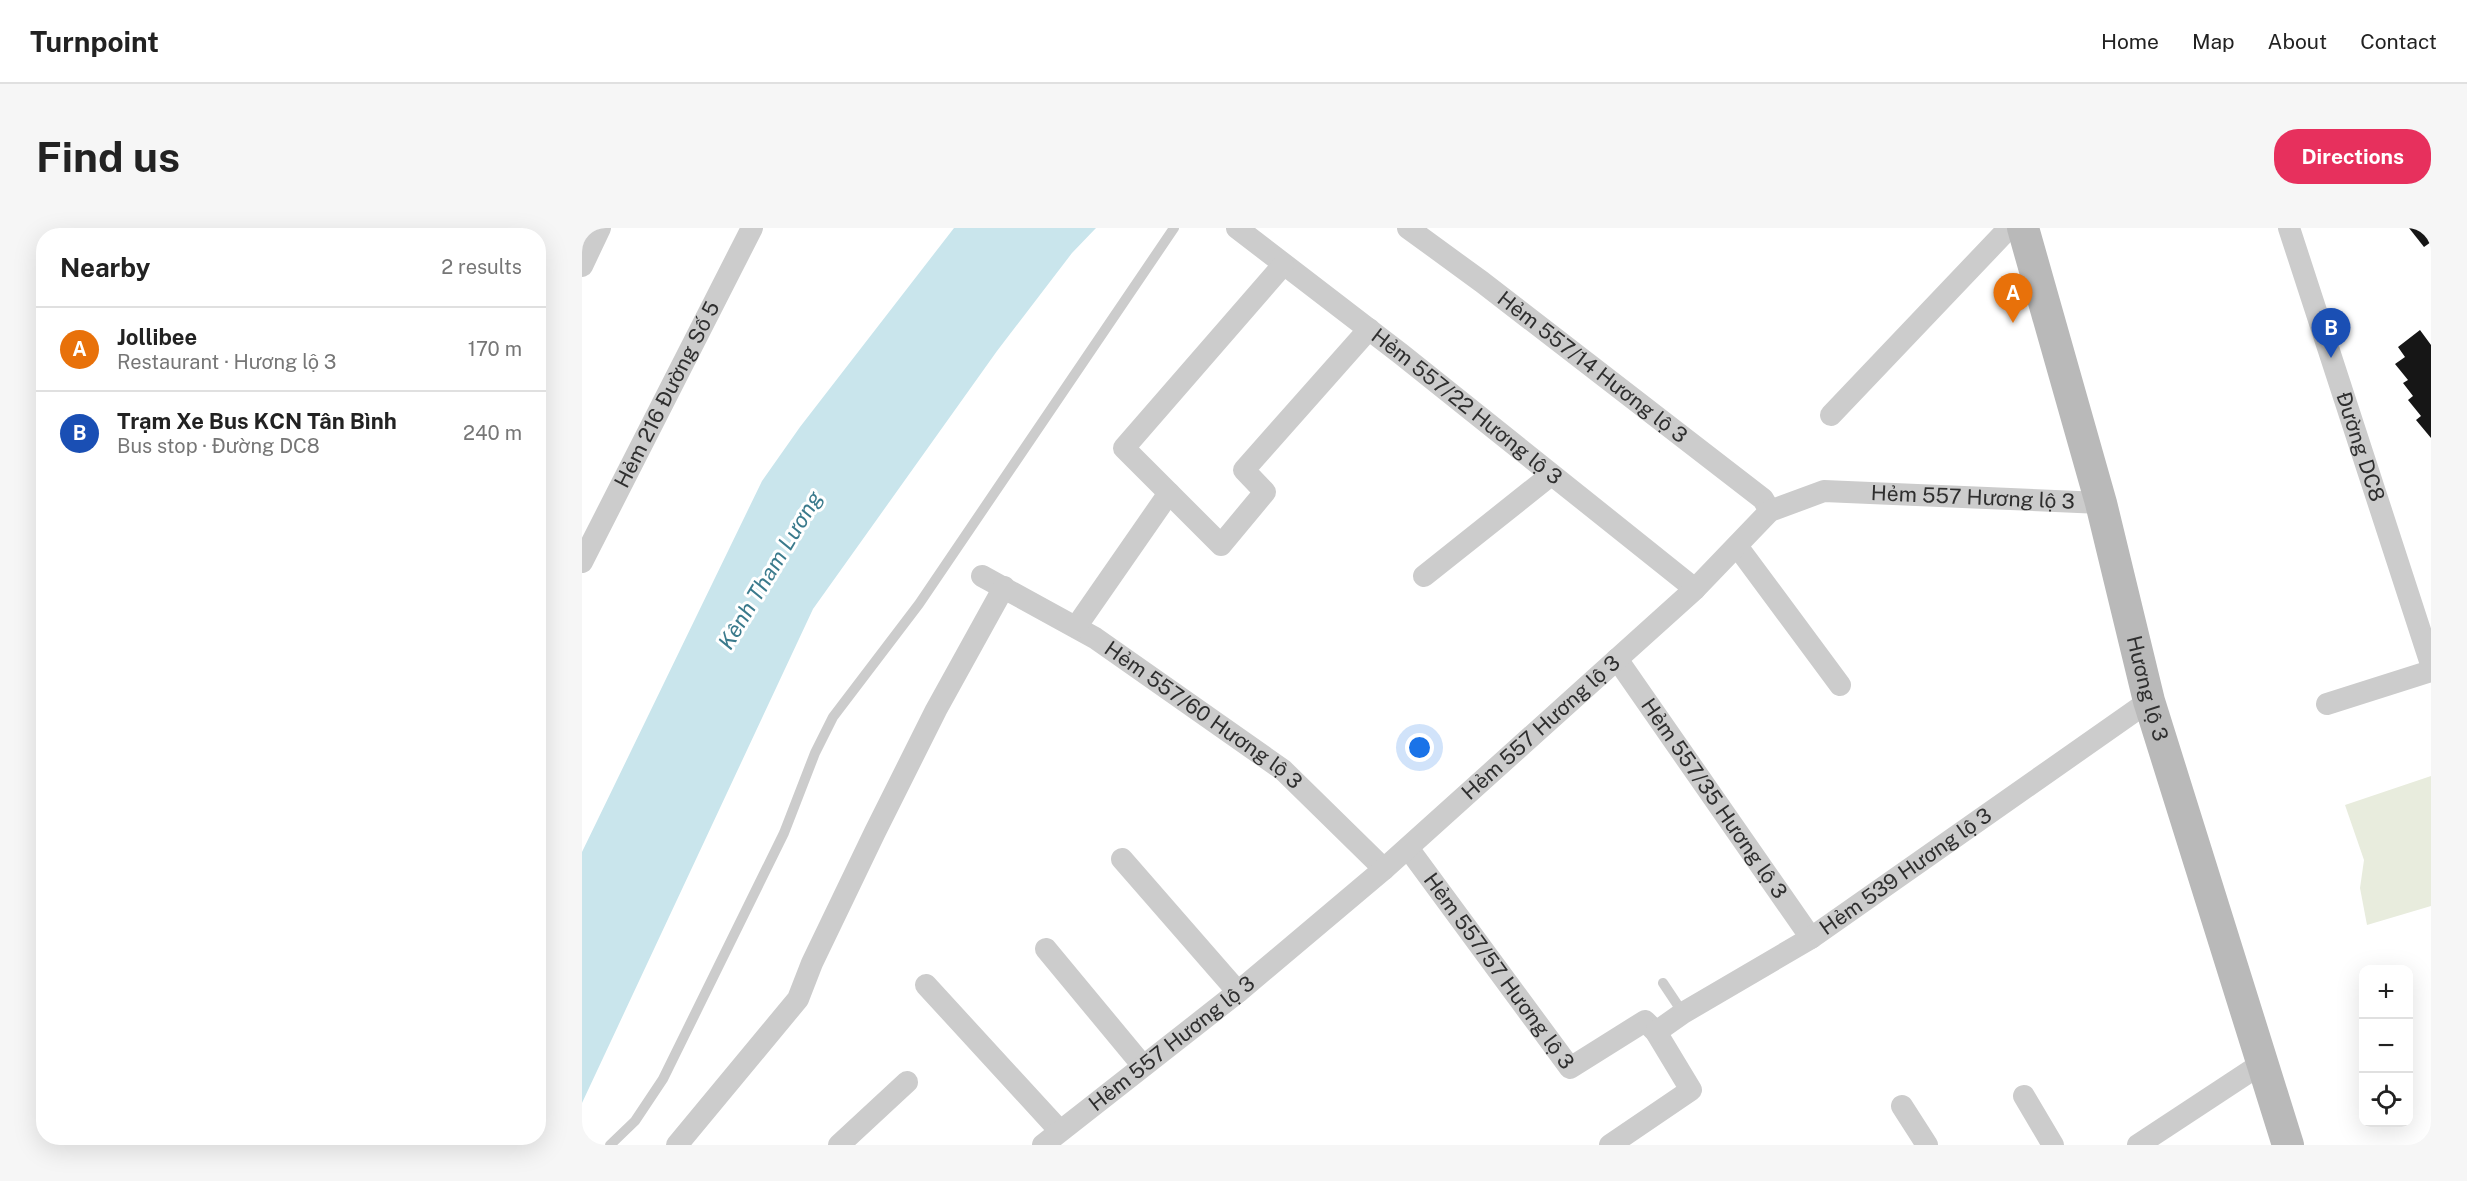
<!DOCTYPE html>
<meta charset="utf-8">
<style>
:root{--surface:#fff;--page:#f6f6f6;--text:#222;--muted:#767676;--line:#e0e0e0;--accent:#e7305d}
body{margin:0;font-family:"Public Sans",sans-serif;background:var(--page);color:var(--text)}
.controls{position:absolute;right:18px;bottom:18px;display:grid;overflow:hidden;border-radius:12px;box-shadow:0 6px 24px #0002}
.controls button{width:54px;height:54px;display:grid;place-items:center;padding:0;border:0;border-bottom:2px solid var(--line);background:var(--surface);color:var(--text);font:30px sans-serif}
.you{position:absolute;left:838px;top:520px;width:21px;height:21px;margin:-15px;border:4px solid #fff;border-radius:50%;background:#1a73e8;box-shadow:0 0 0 9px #1a73e833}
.badge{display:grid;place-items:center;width:39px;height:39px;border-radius:50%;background:var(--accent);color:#fff;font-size:20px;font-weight:700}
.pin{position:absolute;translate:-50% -50px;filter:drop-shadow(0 2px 3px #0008)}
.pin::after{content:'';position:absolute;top:32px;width:21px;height:18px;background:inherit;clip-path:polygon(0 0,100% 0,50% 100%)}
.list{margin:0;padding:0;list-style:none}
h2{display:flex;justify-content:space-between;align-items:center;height:78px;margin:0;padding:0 24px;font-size:26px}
h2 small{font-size:20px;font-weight:400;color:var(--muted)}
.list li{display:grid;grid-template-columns:39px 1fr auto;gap:18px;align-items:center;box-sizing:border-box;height:84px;padding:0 24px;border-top:2px solid var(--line)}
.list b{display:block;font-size:22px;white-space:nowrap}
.list p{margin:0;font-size:20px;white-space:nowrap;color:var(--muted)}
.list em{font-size:20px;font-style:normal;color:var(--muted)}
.icon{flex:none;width:33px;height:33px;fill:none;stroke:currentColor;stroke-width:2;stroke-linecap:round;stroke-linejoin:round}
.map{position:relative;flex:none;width:1849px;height:917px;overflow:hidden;border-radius:24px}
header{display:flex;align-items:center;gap:36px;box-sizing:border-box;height:84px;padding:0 30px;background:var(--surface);border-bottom:2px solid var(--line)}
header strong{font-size:28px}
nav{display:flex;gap:33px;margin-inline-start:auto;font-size:21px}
.intro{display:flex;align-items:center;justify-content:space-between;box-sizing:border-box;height:144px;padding:0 36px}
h1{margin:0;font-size:42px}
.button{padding:15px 27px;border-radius:24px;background:var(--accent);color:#fff;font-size:21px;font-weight:700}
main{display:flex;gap:36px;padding:0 36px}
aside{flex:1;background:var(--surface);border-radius:24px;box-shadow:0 6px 24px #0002}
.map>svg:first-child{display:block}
.green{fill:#e8ecdd}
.water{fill:#c9e5ec}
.building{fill:#161616}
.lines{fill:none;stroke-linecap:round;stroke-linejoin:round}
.lane{stroke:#ccc;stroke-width:10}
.street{stroke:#ccc;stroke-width:22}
.secondary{stroke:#b9b9b9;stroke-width:32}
.labels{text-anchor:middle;stroke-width:6;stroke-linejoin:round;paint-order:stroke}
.street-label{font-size:21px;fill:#2f2f2f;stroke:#fff}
.water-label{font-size:22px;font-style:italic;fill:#3a7a8c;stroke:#fff}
</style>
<header>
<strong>Turnpoint</strong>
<nav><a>Home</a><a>Map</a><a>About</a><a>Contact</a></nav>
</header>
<div class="intro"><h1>Find us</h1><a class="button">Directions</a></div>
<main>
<aside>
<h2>Nearby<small>2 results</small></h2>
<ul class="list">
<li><span class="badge" style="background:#e8710a">A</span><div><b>Jollibee</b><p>Restaurant · Hương lộ 3</p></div><em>170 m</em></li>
<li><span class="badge" style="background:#1a4fb4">B</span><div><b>Trạm Xe Bus KCN Tân Bình</b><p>Bus stop · Đường DC8</p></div><em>240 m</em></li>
</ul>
</aside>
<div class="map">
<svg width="1849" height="917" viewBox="0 0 1849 917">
<rect width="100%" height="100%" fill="#fff"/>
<path class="green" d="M1849,548V678L1785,697L1778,660L1782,632L1763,577Z"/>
<path class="water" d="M372,0H514L490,25L415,123L231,381L0,875V624L180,253L218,199Z"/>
<g class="building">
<path d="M1827,0H1849V14L1842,19Z"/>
<path d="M1838,102L1849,117V210L1834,192L1839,188L1826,172L1831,168L1821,155L1826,152L1813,136L1823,129L1816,119Z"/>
</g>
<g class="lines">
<g class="lane">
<path d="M1081,755L1101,785"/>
<path d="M28,917L53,893L81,851L202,605L233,525L251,489L337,376L592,0"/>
</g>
<g class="street">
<path id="s1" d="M655,0L819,126L1113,361"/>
<path id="s2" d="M826,0L900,54L1181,271L1188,283"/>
<path id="s3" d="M1707,0L1849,436"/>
<path d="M701,37L542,220L639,317L683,264L662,242L787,101"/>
<path d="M0,38L18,0"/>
<path d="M1249,187L1427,0"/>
<path d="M1155,318L1258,457"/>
<path id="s4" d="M0,334L170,0"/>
<path id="s5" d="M400,348L513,410L701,542L802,641"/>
<path d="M842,348L969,247"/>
<path d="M494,399L587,265"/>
<path id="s6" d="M1035,431L1229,710"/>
<path d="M1745,476L1849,443"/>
<path id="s7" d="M826,620L988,840L1063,793L1074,804L1109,862L1028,917"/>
<path d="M540,631L656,764"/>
<path d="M464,721L561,838"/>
<path d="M344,757L478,903"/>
<path id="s8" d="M1074,804L1101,785L1229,710L1567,473"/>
<path d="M1442,868L1471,917"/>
<path d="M1320,878L1345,917"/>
<path d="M95,917L216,771L230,735L293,604L354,482L422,359"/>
<path d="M257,917L325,854"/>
<path id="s9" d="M461,917L656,764L802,641L1113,361L1188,283L1242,263L1519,275"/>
<path d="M1556,917L1679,836"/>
</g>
<path class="secondary" id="s10" d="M1441,0L1519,275L1567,473L1706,917"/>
</g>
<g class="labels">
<g class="street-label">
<text dy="7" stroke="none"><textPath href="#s2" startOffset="231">Hẻm 557/14 Hương lộ 3</textPath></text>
<text dy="7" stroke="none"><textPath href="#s4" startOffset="188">Hẻm 216 Đường Số 5</textPath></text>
<text dy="7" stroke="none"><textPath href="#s1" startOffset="291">Hẻm 557/22 Hương lộ 3</textPath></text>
<text dy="7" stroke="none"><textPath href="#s3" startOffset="230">Đường DC8</textPath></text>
<text dy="7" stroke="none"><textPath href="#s9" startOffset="1172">Hẻm 557 Hương lộ 3</textPath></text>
<text dy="7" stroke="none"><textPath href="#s10" startOffset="477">Hương lộ 3</textPath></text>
<text dy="7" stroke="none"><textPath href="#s5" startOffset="262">Hẻm 557/60 Hương lộ 3</textPath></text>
<text dy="7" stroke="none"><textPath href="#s9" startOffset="650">Hẻm 557 Hương lộ 3</textPath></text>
<text dy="7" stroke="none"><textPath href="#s6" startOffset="170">Hẻm 557/35 Hương lộ 3</textPath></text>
<text dy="7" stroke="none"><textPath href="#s8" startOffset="297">Hẻm 539 Hương lộ 3</textPath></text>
<text dy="7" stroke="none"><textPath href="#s7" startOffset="153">Hẻm 557/57 Hương lộ 3</textPath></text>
<text dy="7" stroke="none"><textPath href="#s9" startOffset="164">Hẻm 557 Hương lộ 3</textPath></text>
</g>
<g class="water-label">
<text transform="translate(188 342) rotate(-59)" y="8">Kênh Tham Lương</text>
</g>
</g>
</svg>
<div class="controls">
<button>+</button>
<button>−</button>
<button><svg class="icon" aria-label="locate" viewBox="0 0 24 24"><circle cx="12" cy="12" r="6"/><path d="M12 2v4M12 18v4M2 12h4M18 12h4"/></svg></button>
</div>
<div class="you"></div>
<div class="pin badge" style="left:1431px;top:95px;background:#e8710a">A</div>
<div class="pin badge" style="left:1749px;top:130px;background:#1a4fb4">B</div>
</div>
</main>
